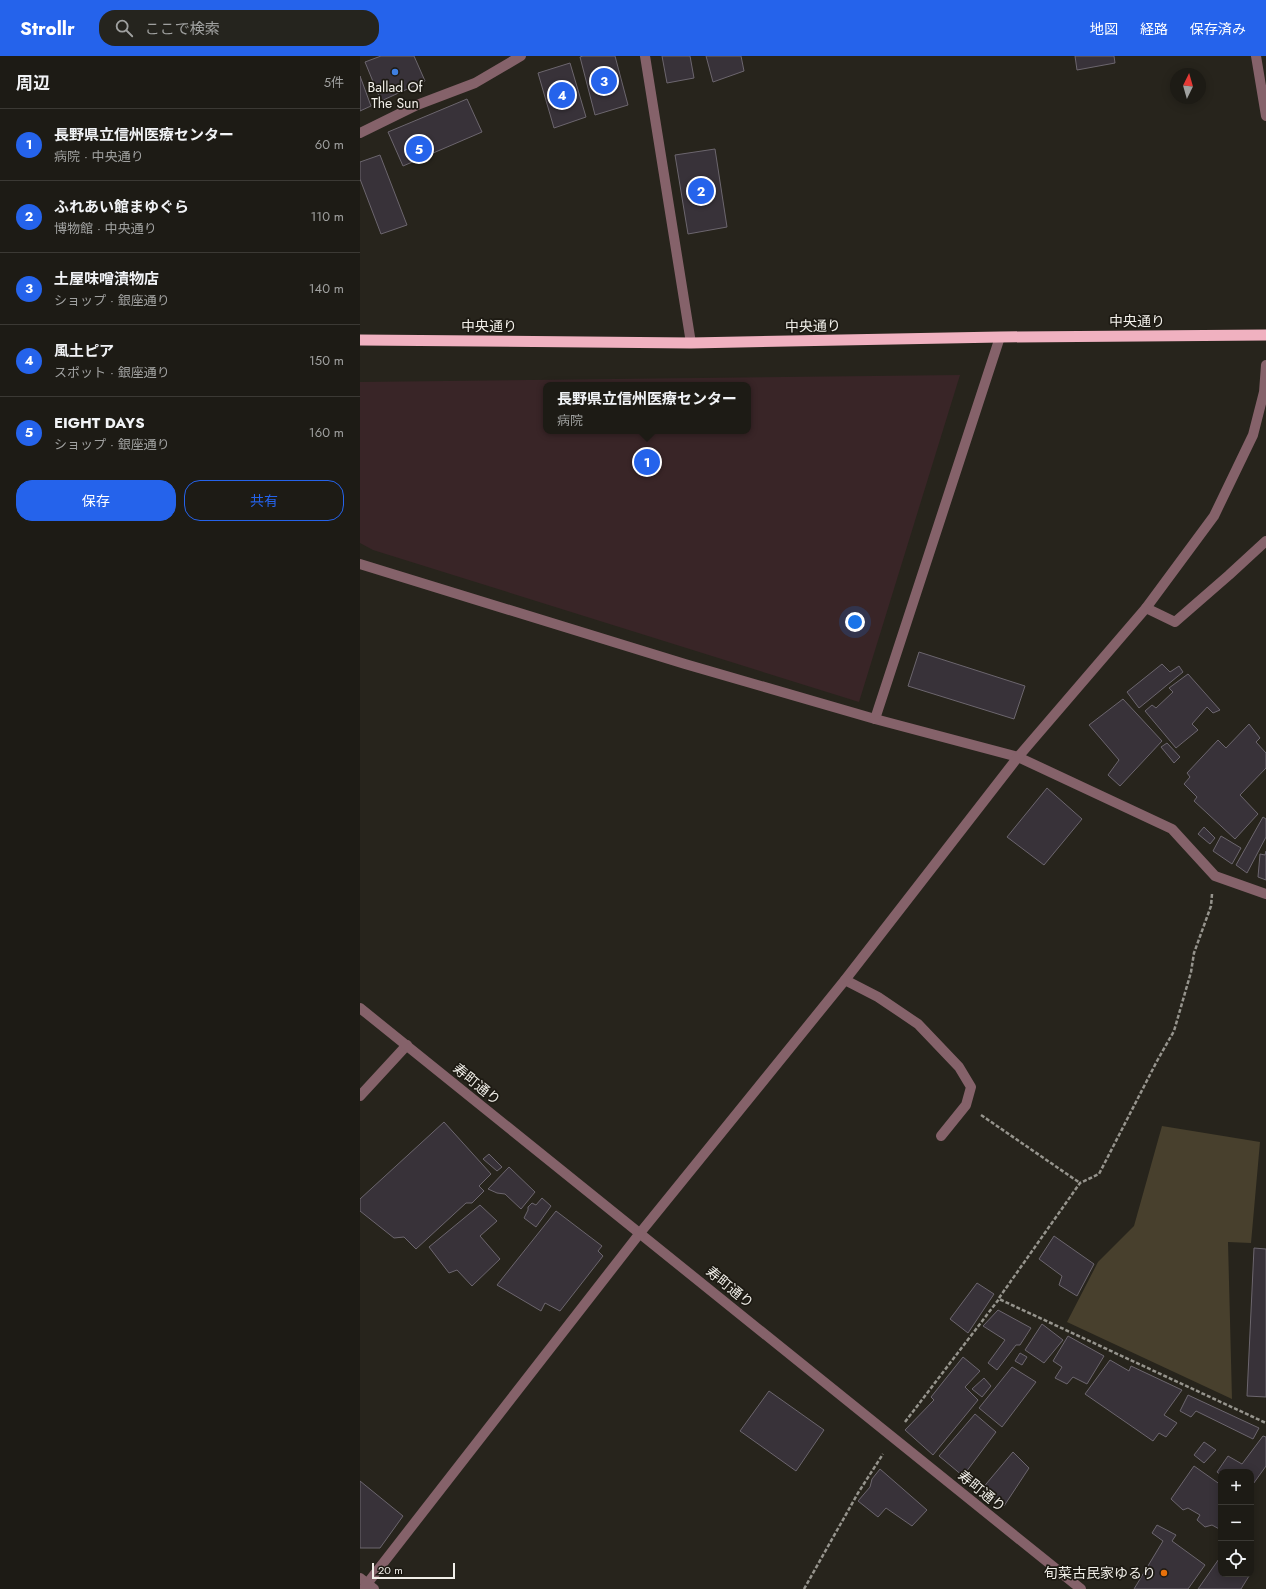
<!DOCTYPE html>
<html lang="ja">
<meta charset="utf-8">
<style>
:root{--surface:#1d1b15;--page:#25241e;--text:#f1f3f6;--muted:#a0a1a0;--line:#3b3934;--accent:#2563eb}
body{margin:0;font-family:Jost,"Noto Sans JP",sans-serif;background:var(--page);color:var(--text)}
.controls{position:absolute;right:12px;bottom:12px;display:grid;overflow:hidden;border-radius:8px;box-shadow:0 2px 10px #0003}
.controls button{width:36px;height:36px;display:grid;place-items:center;padding:0;border:0;border-bottom:1px solid var(--line);background:var(--surface);color:var(--text);font:20px sans-serif}
.compass{position:absolute;left:810px;top:12px;width:36px;height:36px;border-radius:50%;background:var(--surface);box-shadow:0 2px 10px #0003;rotate:5deg}
.scale{position:absolute;left:12px;bottom:10px;width:83px;box-sizing:border-box;padding-left:4px;border:2px solid #f1efe9;border-top:0;font-size:11px;line-height:14px;white-space:nowrap;color:#f1efe9;-webkit-text-stroke:3px #1d1a13;paint-order:stroke}
.you{position:absolute;left:495px;top:566px;width:14px;height:14px;margin:-10px;border:3px solid #fff;border-radius:50%;background:#1a73e8;box-shadow:0 0 0 6px #1a73e833}
.badge{display:grid;place-items:center;width:26px;height:26px;border-radius:50%;background:var(--accent);color:#fff;font-size:13px;font-weight:700}
.pin{position:absolute;translate:-50% -50%;border:2px solid #fff;box-shadow:0 1px 4px #0006}
.popup{position:absolute;left:183px;top:326px;width:208px;height:52px;box-sizing:border-box;display:grid;place-content:center;border-radius:8px;background:var(--surface);filter:drop-shadow(0 1px 3px #0005);font-size:13px;white-space:nowrap;color:var(--muted)}
.popup b{font-size:15px;color:var(--text)}
.popup::after{content:'';position:absolute;left:50%;top:100%;margin-left:-8px;border:8px solid transparent;border-top-color:var(--surface)}
.list{margin:0;padding:0;list-style:none}
h2{display:flex;justify-content:space-between;align-items:center;height:52px;margin:0;padding:0 16px;font-size:17px}
h2 small{font-size:13px;font-weight:400;color:var(--muted)}
.list li{display:grid;grid-template-columns:26px 1fr auto;gap:12px;align-items:center;box-sizing:border-box;height:72px;padding:0 16px;border-top:1px solid var(--line)}
.list b{display:block;font-size:15px;white-space:nowrap}
.list p{margin:0;font-size:13px;white-space:nowrap;color:var(--muted)}
.list em{font-size:13px;font-style:normal;color:var(--muted)}
.actions{display:flex;gap:8px;padding:12px 16px}
.actions a{flex:1;padding:9px 0;border:1px solid var(--accent);border-radius:16px;text-align:center;font-size:14px;color:var(--accent)}
.actions .main{background:var(--accent);color:#fff}
.icon{flex:none;width:22px;height:22px;fill:none;stroke:currentColor;stroke-width:2;stroke-linecap:round;stroke-linejoin:round}
.map{position:relative;flex:none;width:906px;height:1533px;overflow:hidden}
header{display:flex;align-items:center;gap:24px;box-sizing:border-box;height:56px;padding:0 20px;background:var(--accent);color:#fff}
header strong{font-size:19px}
nav{display:flex;gap:22px;margin-inline-start:auto;font-size:14px}
.search{width:280px;height:36px;background:var(--page);display:flex;align-items:center;gap:10px;box-sizing:border-box;padding:0 14px;border-radius:16px;color:var(--muted);font-size:15px}
main{display:flex}
aside{flex:1;background:var(--surface)}
.map>svg:first-child{display:block}
.medical{fill:#392527;fill-rule:evenodd}
.green{fill:#48402d}
.building{fill:#383239;stroke:#6c666e}
.lines{fill:none;stroke-linecap:round;stroke-linejoin:round}
.path{stroke:#96948d;stroke-width:2.5;stroke-dasharray:4 2;stroke-linecap:butt}
.pedestrian{stroke:#85626a;stroke-width:10}
.minor{stroke:#85626a;stroke-width:10}
.tertiary{stroke:#85626a;stroke-width:10}
.trunk{stroke:#f0b1c0;stroke-width:11}
.shop-dot{fill:#3f7fe0;stroke:#1d1a13;stroke-width:1.5}
.food-dot{fill:#e8710a;stroke:#1d1a13;stroke-width:1.5}
.labels{text-anchor:middle;stroke-width:3.5;stroke-linejoin:round;paint-order:stroke}
.poi-label{font-size:14px;fill:#f1efe9;stroke:#1d1a13}
.street-label{font-size:14px;fill:#f1efe9;stroke:#1d1a13}
</style>
<header>
<strong>Strollr</strong>
<div class="search"><svg class="icon" aria-label="search" viewBox="0 0 24 24"><circle cx="10" cy="10" r="6"/><path d="M15 15l6 6"/></svg>ここで検索</div>
<nav><a>地図</a><a>経路</a><a>保存済み</a></nav>
</header>
<main>
<aside>
<h2>周辺<small>5件</small></h2>
<ul class="list">
<li><span class="badge">1</span><div><b>長野県立信州医療センター</b><p>病院 · 中央通り</p></div><em>60 m</em></li>
<li><span class="badge">2</span><div><b>ふれあい館まゆぐら</b><p>博物館 · 中央通り</p></div><em>110 m</em></li>
<li><span class="badge">3</span><div><b>土屋味噌漬物店</b><p>ショップ · 銀座通り</p></div><em>140 m</em></li>
<li><span class="badge">4</span><div><b>風土ピア</b><p>スポット · 銀座通り</p></div><em>150 m</em></li>
<li><span class="badge">5</span><div><b>EIGHT DAYS</b><p>ショップ · 銀座通り</p></div><em>160 m</em></li>
</ul>
<div class="actions"><a class="main">保存</a><a>共有</a></div>
</aside>
<div class="map">
<svg width="906" height="1533" viewBox="0 0 906 1533">
<rect width="100%" height="100%" fill="#27241c"/>
<path class="medical" d="M600,319L499,646L13,494L0,487V326ZM186,329H388V375H186Z"/>
<path class="green" d="M802,1070L900,1086L891,1187L868,1186L872,1343L707,1266L738,1206L774,1170Z"/>
<g class="building">
<path d="M21,0H54L65,25L21,45L5,6Z"/>
<path d="M223,0H255L268,49L235,59L220,1Z"/>
<path d="M302,0H330L334,22L307,27Z"/>
<path d="M346,0H381L384,15L353,26Z"/>
<path d="M715,0H754L755,7L717,14Z"/>
<path d="M210,7L226,61L194,72L178,17Z"/>
<path d="M0,20L11,50L0,55Z"/>
<path d="M107,43L122,76L43,110L28,76Z"/>
<path d="M355,93L367,171L328,178L315,99Z"/>
<path d="M20,99L47,169L21,178L0,123V106Z"/>
<path d="M559,596L665,630L654,663L548,630Z"/>
<path d="M802,608L810,616L819,610L823,616L779,652L767,636Z"/>
<path d="M828,618L860,654L853,657L847,651L832,668L838,674L816,692L785,655L792,649L796,652L813,636L809,632Z"/>
<path d="M763,643L802,685L760,730L748,719L759,704L729,669Z"/>
<path d="M889,668L900,682L896,686L906,697V712L880,739L898,758L875,783L834,745L837,741L824,728L830,721L827,717L858,684L866,692Z"/>
<path d="M807,687L820,701L814,707L801,691Z"/>
<path d="M687,732L722,763L684,809L647,781Z"/>
<path d="M903,761L906,763V781L887,817L876,809Z"/>
<path d="M844,771L855,782L850,788L838,778Z"/>
<path d="M861,780L881,792L872,808L853,795Z"/>
<path d="M906,795V824L898,821L900,798L905,799Z"/>
<path d="M84,1066L131,1118L119,1130L124,1135L112,1147H106L56,1193L44,1181L34,1182L0,1155V1143Z"/>
<path d="M129,1098L142,1111L137,1115L123,1103Z"/>
<path d="M149,1111L175,1136L161,1153L145,1138L137,1137L128,1133Z"/>
<path d="M182,1142L191,1150L176,1171L164,1162L168,1154V1151L172,1147L176,1149Z"/>
<path d="M120,1149L137,1165L120,1180L140,1203L112,1230L97,1214L89,1217L69,1191Z"/>
<path d="M196,1155L242,1190L238,1195L243,1200L200,1255L185,1247L181,1255L137,1229Z"/>
<path d="M694,1180L734,1208L717,1240L699,1229L702,1220L679,1203Z"/>
<path d="M894,1192L906,1193V1341L887,1340Z"/>
<path d="M617,1227L634,1238L608,1277L590,1263Z"/>
<path d="M638,1254L671,1272L660,1289H656L637,1314L628,1307L645,1284L623,1270Z"/>
<path d="M682,1268L703,1284L684,1307L665,1294Z"/>
<path d="M708,1280L744,1300L727,1328L713,1321L707,1328L695,1322L702,1311L693,1305Z"/>
<path d="M660,1297L667,1301L662,1309L655,1305Z"/>
<path d="M603,1301L620,1315L605,1331L618,1344L573,1399L545,1374L574,1344L571,1341Z"/>
<path d="M750,1304L769,1315L771,1310L822,1334L804,1359L817,1367L806,1381L799,1377L793,1385L725,1338Z"/>
<path d="M652,1311L676,1326L642,1371L619,1352Z"/>
<path d="M624,1322L631,1330L622,1341L612,1333Z"/>
<path d="M409,1335L464,1374L436,1415L380,1375Z"/>
<path d="M828,1339L899,1372L893,1383L836,1355L831,1361L820,1355Z"/>
<path d="M615,1358L636,1376L603,1420L579,1400Z"/>
<path d="M903,1380L906,1381V1410L891,1431V1416H861V1419L857,1416L868,1400L882,1408Z"/>
<path d="M844,1386L856,1394L844,1407L834,1399Z"/>
<path d="M653,1396L669,1412L644,1450L621,1434Z"/>
<path d="M834,1410L861,1429V1474L852,1469L845,1471L837,1464L840,1459L828,1452L823,1454L811,1443Z"/>
<path d="M520,1413L567,1454L552,1470L526,1452L518,1461L498,1445L510,1431L512,1423Z"/>
<path d="M0,1425L43,1460L20,1492H0Z"/>
<path d="M797,1469L816,1479L812,1485L845,1509L828,1533H774L803,1485L792,1477Z"/>
<path d="M861,1500V1518H887L889,1520L881,1533H838Z"/>
</g>
<g class="lines">
<g class="path">
<path d="M621,1059L720,1127"/>
<path d="M639,1242L720,1127L739,1118L797,1005L814,975L831,916L834,897L851,850L852,838"/>
<path d="M545,1366L639,1243L906,1367"/>
<path d="M444,1533L498,1437L523,1398"/>
</g>
<path class="pedestrian" d="M285,0L331,287"/>
<g class="minor">
<path d="M0,508L325,608L515,663L658,701L812,773L855,820L906,838"/>
<path d="M786,552L815,566L869,519L906,485"/>
<path d="M515,663L640,281"/>
<path d="M485,924L518,941L558,968L599,1011L611,1031L606,1049L581,1080"/>
<path d="M0,1040L47,989"/>
</g>
<g class="tertiary">
<path d="M896,0L906,60"/>
<path d="M0,77L57,49L115,27L161,0"/>
<path d="M0,952L721,1533"/>
<path d="M0,1522L14,1533"/>
<path d="M3,1533L280,1177L485,924L658,701L786,552L854,460L893,379L904,336L906,309"/>
</g>
<path class="trunk" d="M0,284L331,287L640,281L906,279"/>
</g>
<circle class="shop-dot" cx="35" cy="16" r="4"/>
<circle class="food-dot" cx="804" cy="1517" r="4"/>
<g class="labels">
<g class="poi-label">
<text x="35" y="36">Ballad Of<tspan x="35" dy="16">The Sun</tspan></text>
<text x="796" y="1522" text-anchor="end">旬菜古民家ゆるり</text>
</g>
<g class="street-label">
<text x="777" y="270">中央通り</text>
<text x="129" y="275">中央通り</text>
<text transform="translate(453 270) rotate(-1)" y="5">中央通り</text>
<text transform="translate(117 1028) rotate(39)" y="5">寿町通り</text>
<text transform="translate(370 1231) rotate(39)" y="5">寿町通り</text>
<text transform="translate(622 1435) rotate(39)" y="5">寿町通り</text>
</g>
</g>
</svg>
<div class="controls">
<button>+</button>
<button>−</button>
<button><svg class="icon" aria-label="locate" viewBox="0 0 24 24"><circle cx="12" cy="12" r="6"/><path d="M12 2v4M12 18v4M2 12h4M18 12h4"/></svg></button>
</div>
<svg class="compass" viewBox="-18 -18 36 36"><path d="M0-13l5 13h-10z" fill="#e53935"/><path d="M0 13l5-13h-10z" fill="#a0a1a0"/></svg>
<div class="scale">20 m</div>
<div class="you"></div>
<div class="pin badge" style="left:287px;top:406px">1</div>
<div class="popup"><b>長野県立信州医療センター</b>病院</div>
<div class="pin badge" style="left:341px;top:135px">2</div>
<div class="pin badge" style="left:244px;top:25px">3</div>
<div class="pin badge" style="left:202px;top:39px">4</div>
<div class="pin badge" style="left:59px;top:93px">5</div>
</div>
</main>
